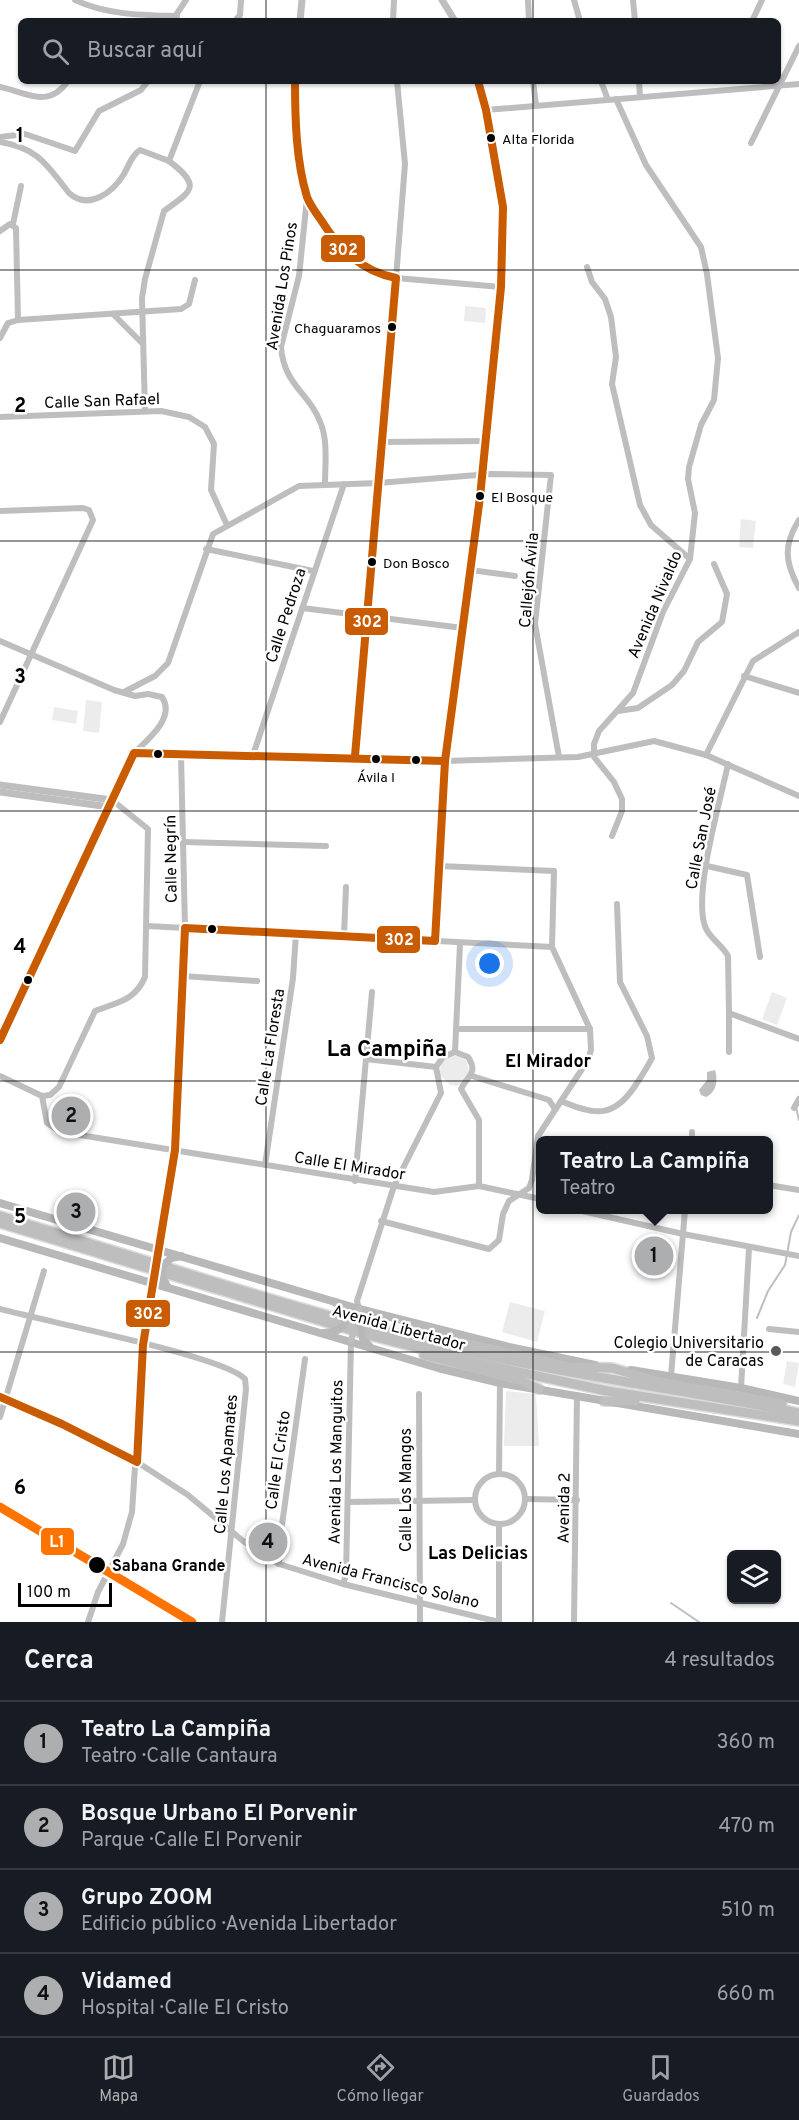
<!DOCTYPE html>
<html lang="es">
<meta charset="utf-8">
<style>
:root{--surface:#171b24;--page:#242831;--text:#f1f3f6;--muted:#9ea1a6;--line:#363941;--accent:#adaeaf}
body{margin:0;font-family:Overpass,sans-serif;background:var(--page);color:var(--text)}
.controls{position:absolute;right:18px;bottom:18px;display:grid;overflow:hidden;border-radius:9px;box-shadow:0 2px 4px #0004}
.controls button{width:54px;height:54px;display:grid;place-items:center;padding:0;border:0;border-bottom:2px solid var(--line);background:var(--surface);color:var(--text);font:30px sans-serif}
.scale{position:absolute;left:18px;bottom:15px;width:94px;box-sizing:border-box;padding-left:6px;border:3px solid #000;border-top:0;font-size:16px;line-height:21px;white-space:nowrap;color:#000;-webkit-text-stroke:4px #fff;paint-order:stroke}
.you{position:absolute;left:490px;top:964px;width:21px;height:21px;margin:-15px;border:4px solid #fff;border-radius:50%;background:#1a73e8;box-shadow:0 0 0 9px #1a73e833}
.badge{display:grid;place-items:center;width:39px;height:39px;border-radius:50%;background:var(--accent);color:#111;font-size:20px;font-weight:700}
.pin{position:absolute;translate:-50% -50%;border:3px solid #fff;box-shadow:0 2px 6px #0006}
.popup{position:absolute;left:536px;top:1136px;width:237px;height:78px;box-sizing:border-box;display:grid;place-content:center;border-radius:9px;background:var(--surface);filter:drop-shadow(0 2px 4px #0005);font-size:20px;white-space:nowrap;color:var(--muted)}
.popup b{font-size:22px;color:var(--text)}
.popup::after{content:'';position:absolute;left:50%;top:100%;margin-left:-12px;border:12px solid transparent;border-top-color:var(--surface)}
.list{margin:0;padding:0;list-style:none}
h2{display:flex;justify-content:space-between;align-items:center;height:78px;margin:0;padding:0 24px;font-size:26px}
h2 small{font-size:20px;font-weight:400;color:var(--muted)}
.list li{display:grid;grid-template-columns:39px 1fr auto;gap:18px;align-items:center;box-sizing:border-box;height:84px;padding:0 24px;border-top:2px solid var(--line)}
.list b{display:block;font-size:22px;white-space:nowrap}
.list p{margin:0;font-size:20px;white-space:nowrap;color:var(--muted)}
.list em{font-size:20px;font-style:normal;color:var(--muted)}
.icon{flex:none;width:33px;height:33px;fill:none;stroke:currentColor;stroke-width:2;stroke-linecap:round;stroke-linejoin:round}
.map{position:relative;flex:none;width:799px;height:1622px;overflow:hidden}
.search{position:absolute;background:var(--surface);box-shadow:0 2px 4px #0004;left:18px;right:18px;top:18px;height:66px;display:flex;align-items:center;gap:15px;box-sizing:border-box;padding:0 21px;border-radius:9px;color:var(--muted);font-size:22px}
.sheet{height:414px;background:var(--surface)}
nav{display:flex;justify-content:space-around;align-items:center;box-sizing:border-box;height:84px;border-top:2px solid var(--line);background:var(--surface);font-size:16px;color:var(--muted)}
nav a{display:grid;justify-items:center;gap:3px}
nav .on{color:var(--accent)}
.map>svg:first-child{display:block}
.green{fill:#ececec}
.water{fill:#bfbfbf}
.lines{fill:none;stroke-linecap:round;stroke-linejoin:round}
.stream{stroke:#bfbfbf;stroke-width:2}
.primary-casing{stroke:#dbdbdb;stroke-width:12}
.minor{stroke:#bebebe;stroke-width:6}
.tertiary{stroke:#bebebe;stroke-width:7}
.secondary{stroke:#b8b8b8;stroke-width:8}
.primary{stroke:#bebebe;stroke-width:9}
.minor-bridge{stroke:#bebebe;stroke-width:6}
.secondary-bridge{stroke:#b8b8b8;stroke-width:8}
.bus-1-casing{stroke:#fff;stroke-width:12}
.bus-1{stroke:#c95b00;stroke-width:8}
.metro-1-casing{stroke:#fff;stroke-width:14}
.metro-1{stroke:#ff7400;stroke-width:9}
.grid{fill:none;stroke:#000;stroke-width:1.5;stroke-opacity:0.55}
.bus-dot{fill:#000;stroke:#fff;stroke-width:2}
.poi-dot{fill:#595959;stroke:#fff;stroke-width:2}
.labels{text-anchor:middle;stroke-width:5;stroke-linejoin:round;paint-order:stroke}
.bus-label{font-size:14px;fill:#000;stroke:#fff;text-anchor:start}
.street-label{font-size:16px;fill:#000;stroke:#fff}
.poi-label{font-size:16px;fill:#000;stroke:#fff;text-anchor:end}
.stop-label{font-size:16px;font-weight:bold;fill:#000;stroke:#fff;text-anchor:start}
.neighbourhood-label{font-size:18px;font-weight:bold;fill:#000;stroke:#fff}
.district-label{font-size:22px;font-weight:bold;fill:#000;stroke:#fff}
.grid-label{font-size:20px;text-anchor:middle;font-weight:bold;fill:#000;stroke:#fff;stroke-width:5;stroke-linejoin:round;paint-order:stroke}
.line-badge{stroke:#fff;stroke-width:2}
.badge-label{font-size:16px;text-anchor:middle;font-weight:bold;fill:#fff}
</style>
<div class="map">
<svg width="799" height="1622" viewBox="0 0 799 1622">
<rect width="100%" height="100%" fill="#fff"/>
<g class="green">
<path d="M465,306L486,308L485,323L464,321Z"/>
<path d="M741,519L756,521L753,548L739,547Z"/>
<path d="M86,700L102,702L99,733L83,731Z"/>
<path d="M54,707L78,711L76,724L52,720Z"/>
<path d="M772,992L787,998L777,1025L762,1019Z"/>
<path d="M457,1056L466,1060L470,1074L458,1086L450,1085L440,1075C439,1063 445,1056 457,1056Z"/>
<path d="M53,1104L87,1113L81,1125L57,1118Z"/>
<path d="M510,1302L545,1311L537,1342L502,1332Z"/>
<path d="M787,1361L799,1363L795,1387L783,1384Z"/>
<path d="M506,1391L536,1394L539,1446H504Z"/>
</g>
<path class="water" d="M715,1070C718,1080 717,1092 706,1097L701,1095L699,1090L707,1080V1072Z"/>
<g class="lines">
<g class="stream">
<path d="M796,1107L799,1120"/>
<path d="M757,1318L768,1291L785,1265L791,1232L799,1215"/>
<path d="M671,1603L699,1622"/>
</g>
<defs>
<g id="primary">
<path d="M0,1216C157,1263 314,1317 474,1353C582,1377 691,1391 799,1413"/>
<path d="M0,1223L368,1335L473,1362L607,1391L799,1421"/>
<path d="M420,1333L570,1367L612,1368L660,1382L782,1404"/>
<path d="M424,1355L522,1381L539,1389"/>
<path d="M604,1401H635"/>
</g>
</defs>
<use href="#primary" class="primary-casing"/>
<g class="minor">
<path d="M75,0C107,15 142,15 177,16"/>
<path d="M528,0L529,21"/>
<path d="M574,0L580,21"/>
<path d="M633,0L635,21"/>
<path d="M172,21L186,0"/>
<path d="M235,21L240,15L241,0"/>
<path d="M393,21L394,0"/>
<path d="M752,21L762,0"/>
<path d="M397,81L405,164L396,278L501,287"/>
<path d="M533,81L536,105"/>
<path d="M601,81L608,100"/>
<path d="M639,81L640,97"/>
<path d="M0,87C28,93 48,109 68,81"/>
<path d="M486,110L799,84"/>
<path d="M0,137L25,134L75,151L99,111L141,90L148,81"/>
<path d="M0,142C38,148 47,165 69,193C89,211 113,192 124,174C129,165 132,155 140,150L169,161"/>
<path d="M751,143L799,46"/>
<path d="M307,198L299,276L281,347C284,386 310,393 321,424C328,442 325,466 325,485"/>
<path d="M13,224L21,186"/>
<path d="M0,231L10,224L16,228L18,320"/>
<path d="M587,267L592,282L605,299L611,317L616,357L612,384L640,505L651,525L690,559"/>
<path d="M113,314L143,344"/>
<path d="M0,338L8,323L18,320L181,309L189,304L195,280"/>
<path d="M145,411L142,298L145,279L164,211C191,191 203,187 169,161L200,81"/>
<path d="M0,417L161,411L189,417L205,427L214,444L211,490L227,525"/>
<path d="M382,442L486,441"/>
<path d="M0,511L83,508L89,510L93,520L0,722"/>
<path d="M799,520C783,545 785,563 799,588"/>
<path d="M206,549L313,571"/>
<path d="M470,570L515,576"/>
<path d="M302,608L463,628"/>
<path d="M0,641L114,690L135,696L148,694L162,697C176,718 147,740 134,753"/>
<path d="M744,676L799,693"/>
<path d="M124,692L155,676L168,663L213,534L299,486L378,483L490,474L551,475L535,624L559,757"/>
<path d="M618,711L638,708L672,685L684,671L698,642L722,622L727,594L714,564"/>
<path d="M253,755L344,484"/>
<path d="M706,755L753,661L799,632"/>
<path d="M728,764C720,803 695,886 704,923C707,937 722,944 728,956L729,1013L799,1039"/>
<path d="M612,836L622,811V799L614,782L594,757V744L599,731L633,693L663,612L690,559L695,513L688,479L689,467L701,425L714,400L718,358L707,274L701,247L646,165L616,99"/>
<path d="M183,842L326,846"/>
<path d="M707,866L747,875L760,957"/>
<path d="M147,926L552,947"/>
<path d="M344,935L346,887"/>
<path d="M435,941L445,761L578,757L654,741L706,755L799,796"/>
<path d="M183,976L257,981"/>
<path d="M729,1013V1052"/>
<path d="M456,1029H590"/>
<path d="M455,1052L468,1057C479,1073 467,1076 461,1089L479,1120V1186"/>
<path d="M366,1059L436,1067"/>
<path d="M0,1076L42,1096"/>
<path d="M472,1076L549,1100L555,1109"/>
<path d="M42,1096L47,1123L61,1132L434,1192L479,1186L540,1199"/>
<path d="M42,1096L50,1095L59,1087L95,1011C117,1002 135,1001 145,977L148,829L112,800"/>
<path d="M561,1101C594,1115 613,1119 635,1086C641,1077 647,1068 652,1058L647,1036L620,982L617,904"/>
<path d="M794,1108L799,1099"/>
<path d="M692,1140V1132"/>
<path d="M265,1165L293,978L296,933"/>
<path d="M355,1181L372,992"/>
<path d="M768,1185L799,1190"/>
<path d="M578,1210L683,1234L799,1256"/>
<path d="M381,1221L489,1249L499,1240L503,1214L509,1201L529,1188L532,1180L538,1136L588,1060L591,1050L590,1029L552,947L554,871L439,866"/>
<path d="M157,1250L175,1150L185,928L181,755"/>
<path d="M0,1309C42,1321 225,1356 245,1379L246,1389L222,1622"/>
<path d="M359,1309L357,1301L394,1186L441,1093L436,1067L443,1057L455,1052L460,944"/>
<path d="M769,1329L799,1332"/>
<path d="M671,1376L685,1210"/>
<path d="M741,1388L749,1248"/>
<path d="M419,1394L420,1622"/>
<path d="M0,1397L62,1424L137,1462L188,1495L243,1541L279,1564L343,1584L499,1622"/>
<path d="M0,1417L44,1271"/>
<circle cx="500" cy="1499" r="25"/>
<path d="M499,1474L500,1383"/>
<path d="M525,1499L577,1500"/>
<path d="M348,1502L474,1500"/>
<path d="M279,1564L281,1532L305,1359"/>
<path d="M343,1584L346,1575L351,1341"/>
<path d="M88,1622L98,1592L123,1544L132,1512L143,1345L153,1282"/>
<path d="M499,1622V1524"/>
<path d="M574,1622L577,1395"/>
</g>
<g class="tertiary">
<path d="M442,0L455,21"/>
<path d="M300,21L302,0"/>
<path d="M295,81C294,109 299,170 307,197C309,204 315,211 319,217C338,248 359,273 396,278L355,756"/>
<path d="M0,785L112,800"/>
<path d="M0,792L110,807"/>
<path d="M0,1040L134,753L445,761L480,497L501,287L503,207L486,110L478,81"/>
</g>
<g class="secondary">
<path d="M0,1203L359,1309L509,1347L595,1365"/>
<path d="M0,1238L438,1368L500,1383L799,1434"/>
<path d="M631,1370L741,1388L799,1401"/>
</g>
<use href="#primary" class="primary"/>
<g class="minor-bridge">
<path d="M153,1282L157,1250"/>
<path d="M351,1341L359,1309"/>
</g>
<g class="secondary-bridge">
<path d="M167,1286L162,1277L163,1266L171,1258L181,1256"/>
<path d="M324,1333C336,1332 346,1329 346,1315L335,1302"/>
<path d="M370,1347L363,1339L361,1326L367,1318L378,1314"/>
</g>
<defs>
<g id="bus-1">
<path d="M295,81C295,118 296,161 307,197C310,205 316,213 321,220C340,250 361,271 396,278L355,756"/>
<path d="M0,1040L134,753L445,761"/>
<path d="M0,1397L62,1424L137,1462L143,1345L175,1150L185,928L435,941L445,761L480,497L501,287L503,207L486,110L478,81"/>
</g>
</defs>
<use href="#bus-1" class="bus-1-casing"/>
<use href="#bus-1" class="bus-1"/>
<defs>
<path id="metro-1" d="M0,1507L192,1622"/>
</defs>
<use href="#metro-1" class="metro-1-casing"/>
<use href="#metro-1" class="metro-1"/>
</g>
<path class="grid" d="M266,0V21M533,0V21M266,81V1622M533,81V1622M0,270H799M0,541H799M0,811H799M0,1081H799M0,1352H799"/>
<g class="bus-dot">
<circle cx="491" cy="138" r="5"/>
<circle cx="392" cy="327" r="5"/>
<circle cx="480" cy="496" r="5"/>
<circle cx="372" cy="562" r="5"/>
<circle cx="158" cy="754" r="5"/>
<circle cx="376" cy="759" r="5"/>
<circle cx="416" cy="760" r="5"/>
<circle cx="212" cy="929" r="5"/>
<circle cx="28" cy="980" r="5"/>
<circle cx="97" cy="1565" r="9"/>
</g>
<circle class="poi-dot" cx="776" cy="1351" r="6"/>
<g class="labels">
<g class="bus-label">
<text x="502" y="144">Alta Florida</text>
<text x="381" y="333" text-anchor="end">Chaguaramos</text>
<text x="491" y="502">El Bosque</text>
<text x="383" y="568">Don Bosco</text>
<text x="376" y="782" text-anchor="middle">Ávila I</text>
</g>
<g class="street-label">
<text transform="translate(281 286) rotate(-81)" y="6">Avenida Los Pinos</text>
<text transform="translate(102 400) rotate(-2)" y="6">Calle San Rafael</text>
<text transform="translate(528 580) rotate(-85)" y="6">Callejón Ávila</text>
<text transform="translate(654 604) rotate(-67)" y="6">Avenida Nivaldo</text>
<text transform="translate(285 615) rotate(-72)" y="6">Calle Pedroza</text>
<text transform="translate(700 838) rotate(-79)" y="6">Calle San José</text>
<text transform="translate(170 859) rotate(-91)" y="6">Calle Negrín</text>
<text transform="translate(269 1047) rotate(-81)" y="6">Calle La Floresta</text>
<text transform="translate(350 1165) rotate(9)" y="6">Calle El Mirador</text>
<text transform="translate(399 1327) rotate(15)" y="6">Avenida Libertador</text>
<text transform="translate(277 1460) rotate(-82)" y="6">Calle El Cristo</text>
<text transform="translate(335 1462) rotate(-89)" y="6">Avenida Los Manguitos</text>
<text transform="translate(225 1464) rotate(-85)" y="6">Calle Los Apamates</text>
<text transform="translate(405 1490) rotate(-90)" y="6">Calle Los Mangos</text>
<text transform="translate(563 1508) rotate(-89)" y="6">Avenida 2</text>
<text transform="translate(391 1580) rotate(14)" y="6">Avenida Francisco Solano</text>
</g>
<g class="poi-label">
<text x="764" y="1348">Colegio Universitario<tspan x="764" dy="18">de Caracas</tspan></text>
</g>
<g class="stop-label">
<text x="112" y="1571">Sabana Grande</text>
</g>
<g class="neighbourhood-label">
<text x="548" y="1067">El Mirador</text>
<text x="478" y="1559">Las Delicias</text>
</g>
<g class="district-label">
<text x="387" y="1056">La Campiña</text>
</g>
</g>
<g class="grid-label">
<text x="20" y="142">1</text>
<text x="20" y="412">2</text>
<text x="20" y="683">3</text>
<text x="20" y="953">4</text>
<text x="20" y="1223">5</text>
<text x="20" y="1494">6</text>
</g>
<g class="line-badge">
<rect x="320" y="234" width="46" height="29" rx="6" fill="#c95b00"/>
<rect x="344" y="607" width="45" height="29" rx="6" fill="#c95b00"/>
<rect x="376" y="925" width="45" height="29" rx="6" fill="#c95b00"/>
<rect x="125" y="1299" width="46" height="29" rx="6" fill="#c95b00"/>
<rect x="40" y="1527" width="35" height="29" rx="6" fill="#ff7400"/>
</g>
<g class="badge-label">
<text x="343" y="255">302</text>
<text x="367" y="627">302</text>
<text x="399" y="945">302</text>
<text x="148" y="1319">302</text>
<text x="57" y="1547">L1</text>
</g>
</svg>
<div class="controls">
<button><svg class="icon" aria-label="layers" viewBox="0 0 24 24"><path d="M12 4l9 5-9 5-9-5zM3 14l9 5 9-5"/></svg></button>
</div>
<div class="scale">100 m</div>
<div class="you"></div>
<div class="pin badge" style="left:654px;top:1256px">1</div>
<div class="popup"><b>Teatro La Campiña</b>Teatro</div>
<div class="pin badge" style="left:71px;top:1116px">2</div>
<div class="pin badge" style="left:76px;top:1212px">3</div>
<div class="pin badge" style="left:268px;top:1542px">4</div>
<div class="search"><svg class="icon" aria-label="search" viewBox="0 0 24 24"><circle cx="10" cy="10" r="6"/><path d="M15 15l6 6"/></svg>Buscar aquí</div>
</div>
<section class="sheet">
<h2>Cerca<small>4 resultados</small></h2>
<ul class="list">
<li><span class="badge">1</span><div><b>Teatro La Campiña</b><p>Teatro · Calle Cantaura</p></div><em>360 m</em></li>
<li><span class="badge">2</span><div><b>Bosque Urbano El Porvenir</b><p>Parque · Calle El Porvenir</p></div><em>470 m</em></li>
<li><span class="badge">3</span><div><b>Grupo ZOOM</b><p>Edificio público · Avenida Libertador</p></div><em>510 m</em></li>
<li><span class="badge">4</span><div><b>Vidamed</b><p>Hospital · Calle El Cristo</p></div><em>660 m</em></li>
</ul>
</section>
<nav>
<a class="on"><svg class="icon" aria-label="map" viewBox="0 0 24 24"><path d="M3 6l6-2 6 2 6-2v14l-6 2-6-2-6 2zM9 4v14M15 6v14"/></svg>Mapa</a>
<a><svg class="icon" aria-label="directions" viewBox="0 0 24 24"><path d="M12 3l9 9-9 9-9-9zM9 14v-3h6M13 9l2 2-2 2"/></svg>Cómo llegar</a>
<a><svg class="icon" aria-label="saved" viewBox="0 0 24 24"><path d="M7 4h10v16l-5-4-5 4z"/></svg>Guardados</a>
</nav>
